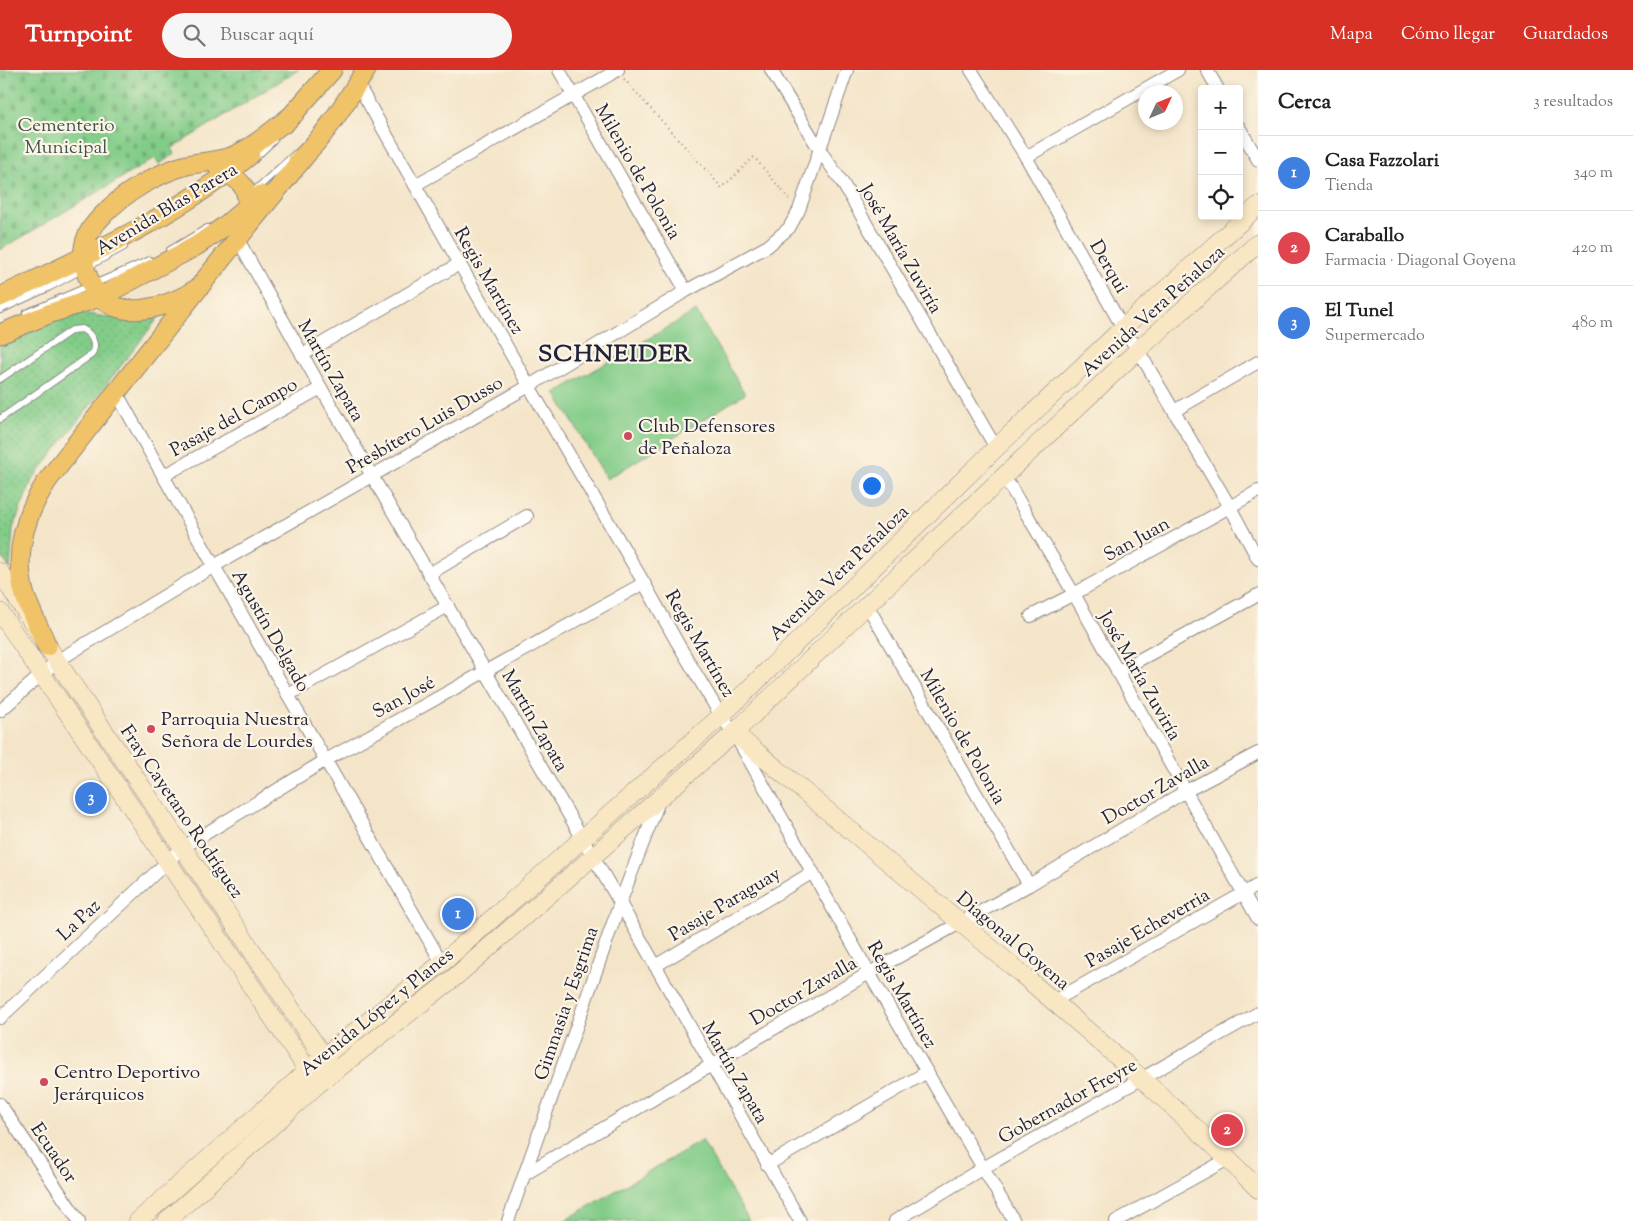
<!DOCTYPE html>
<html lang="es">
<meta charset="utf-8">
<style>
:root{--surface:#fff;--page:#f6f6f6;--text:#222;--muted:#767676;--line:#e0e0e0;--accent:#d93025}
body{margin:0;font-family:"Sorts Mill Goudy",serif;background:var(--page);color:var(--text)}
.controls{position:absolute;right:15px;top:15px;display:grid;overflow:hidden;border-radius:5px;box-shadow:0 2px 8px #0003}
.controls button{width:45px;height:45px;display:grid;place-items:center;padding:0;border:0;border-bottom:1px solid var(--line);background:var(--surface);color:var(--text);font:25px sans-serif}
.compass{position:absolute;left:1138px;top:15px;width:45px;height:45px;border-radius:50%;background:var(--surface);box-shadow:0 2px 8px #0003;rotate:46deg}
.you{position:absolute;left:871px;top:415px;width:18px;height:18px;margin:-12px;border:4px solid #fff;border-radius:50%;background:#1a73e8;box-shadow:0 0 0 8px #1a73e833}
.badge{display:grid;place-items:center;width:32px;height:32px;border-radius:50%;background:var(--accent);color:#fff;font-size:16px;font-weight:700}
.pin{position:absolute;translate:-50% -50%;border:2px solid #fff;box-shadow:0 1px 5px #0006}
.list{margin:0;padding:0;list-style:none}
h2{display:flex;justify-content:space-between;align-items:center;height:65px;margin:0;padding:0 20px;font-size:21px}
h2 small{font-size:16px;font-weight:400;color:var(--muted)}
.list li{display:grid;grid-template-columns:32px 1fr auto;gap:15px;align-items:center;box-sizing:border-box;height:75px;padding:0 20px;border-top:1px solid var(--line)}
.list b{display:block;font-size:19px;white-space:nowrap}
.list p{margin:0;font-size:16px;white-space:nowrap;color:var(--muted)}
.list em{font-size:16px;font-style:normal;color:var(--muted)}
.icon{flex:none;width:28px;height:28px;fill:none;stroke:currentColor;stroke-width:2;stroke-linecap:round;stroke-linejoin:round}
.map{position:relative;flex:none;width:1258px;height:1151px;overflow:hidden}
header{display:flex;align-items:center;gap:30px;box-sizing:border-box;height:70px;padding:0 25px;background:var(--accent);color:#fff}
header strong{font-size:24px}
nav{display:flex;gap:28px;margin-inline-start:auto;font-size:18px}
.search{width:350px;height:45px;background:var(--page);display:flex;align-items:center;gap:12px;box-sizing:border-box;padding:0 18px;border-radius:28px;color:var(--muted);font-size:19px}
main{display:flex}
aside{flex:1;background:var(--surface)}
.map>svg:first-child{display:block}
.cemetery{fill:url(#cemetery-stones);stroke:#527762}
.park{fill:url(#park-dots);stroke:#527762}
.pitch{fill:#82cc88;stroke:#527762}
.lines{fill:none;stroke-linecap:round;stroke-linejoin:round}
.lane-casing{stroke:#8b8482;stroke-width:8}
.street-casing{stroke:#8b8482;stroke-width:14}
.secondary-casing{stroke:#8b8482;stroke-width:19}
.primary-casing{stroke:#8b8482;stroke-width:21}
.path{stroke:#8b8482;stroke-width:2;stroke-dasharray:1 4;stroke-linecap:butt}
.lane{stroke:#fff;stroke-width:6}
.street{stroke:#fff;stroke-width:12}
.secondary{stroke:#f9e7c3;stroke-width:18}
.primary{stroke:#f1c369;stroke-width:19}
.poi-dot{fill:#d1495b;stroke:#fcf5e5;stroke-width:2}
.labels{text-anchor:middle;stroke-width:4.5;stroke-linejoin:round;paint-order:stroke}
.park-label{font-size:19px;fill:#3f5552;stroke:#fcf5e5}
.street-label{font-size:19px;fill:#22223b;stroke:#fcf5e5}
.poi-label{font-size:19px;fill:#22223b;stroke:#fcf5e5;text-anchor:start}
.district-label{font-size:24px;font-weight:bold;letter-spacing:1px;fill:#22223b;stroke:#fcf5e5}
</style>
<header>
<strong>Turnpoint</strong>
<div class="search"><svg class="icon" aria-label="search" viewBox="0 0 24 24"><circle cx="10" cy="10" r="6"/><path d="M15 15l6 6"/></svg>Buscar aquí</div>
<nav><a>Mapa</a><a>Cómo llegar</a><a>Guardados</a></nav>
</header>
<main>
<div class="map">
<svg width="1258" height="1151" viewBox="0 0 1258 1151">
<defs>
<pattern id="cemetery-stones" width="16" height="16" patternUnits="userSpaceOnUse" patternTransform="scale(1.25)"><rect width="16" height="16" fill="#82cc88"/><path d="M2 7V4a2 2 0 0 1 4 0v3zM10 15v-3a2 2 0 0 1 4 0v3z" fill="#70af76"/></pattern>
<pattern id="park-dots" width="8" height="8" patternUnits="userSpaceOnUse" patternTransform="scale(1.25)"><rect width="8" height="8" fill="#82cc88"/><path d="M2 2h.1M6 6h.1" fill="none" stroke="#70af76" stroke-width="1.8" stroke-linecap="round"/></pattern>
</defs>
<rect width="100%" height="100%" fill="#fcf5e5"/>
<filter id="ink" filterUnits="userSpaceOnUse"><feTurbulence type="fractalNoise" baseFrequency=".02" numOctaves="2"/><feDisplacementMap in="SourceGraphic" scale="10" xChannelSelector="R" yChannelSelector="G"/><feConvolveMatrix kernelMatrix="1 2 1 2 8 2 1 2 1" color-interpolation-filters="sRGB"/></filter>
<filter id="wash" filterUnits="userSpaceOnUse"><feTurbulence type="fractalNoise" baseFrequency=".0096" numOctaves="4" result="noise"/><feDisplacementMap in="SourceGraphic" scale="20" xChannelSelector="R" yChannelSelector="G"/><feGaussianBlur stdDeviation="1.12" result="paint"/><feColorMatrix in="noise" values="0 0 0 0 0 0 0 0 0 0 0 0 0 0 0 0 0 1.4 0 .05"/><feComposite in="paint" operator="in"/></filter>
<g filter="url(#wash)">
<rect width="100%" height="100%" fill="#f4e5c9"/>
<path class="cemetery" d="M0,0H298L172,78L175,84L159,94L155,88L0,180Z"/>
<path class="park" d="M78,242C105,247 131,252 159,247L32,410L13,458L10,499L0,484V272Z"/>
<g class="pitch">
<path d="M696,241L745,324L607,409L555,323Z"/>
<path d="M702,1071L749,1151H564L701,1071Z"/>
</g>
</g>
<g filter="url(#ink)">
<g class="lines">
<defs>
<g id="lane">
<path d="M254,89L274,70"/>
<path d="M254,121L295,84"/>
<path d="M170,180L207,158"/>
<path d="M0,240L50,217L124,177"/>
<path d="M26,243L150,190"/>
<path d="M0,309L72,260L82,259C92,264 98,275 91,285L0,349"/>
</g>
<g id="street">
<path d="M559,0L686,221"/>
<path d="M771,0L819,79L842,112L996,378"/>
<path d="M971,0L1026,87L1123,258L1138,280L1230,437L1258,489"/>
<path d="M1207,0L1218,19"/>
<path d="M357,13L529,316L644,513L677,572L721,646L734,663L869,903L1014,1151"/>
<path d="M1239,57L1258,90"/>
<path d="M1026,87L1178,0"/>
<path d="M415,115L618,0"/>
<path d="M237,168L321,318L620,833L800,1151"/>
<path d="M302,285L459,194"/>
<path d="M116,322L214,496L442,893"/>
<path d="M1174,341L1258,292"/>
<path d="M163,406L321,318"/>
<path d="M1004,406L1074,524L1258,849"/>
<path d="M429,504L527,446"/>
<path d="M867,535L1029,815"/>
<path d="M1031,546L1074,524L1258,421"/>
<path d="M1117,602L1258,525"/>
<path d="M288,625L448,536"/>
<path d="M0,641L57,591L214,496L529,316L686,221L768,176L789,158L799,140L847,0"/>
<path d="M655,896L813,802"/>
<path d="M1054,931L1258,815"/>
<path d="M0,948L182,778L326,690L644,513"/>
<path d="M0,1034L79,1151"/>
<path d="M767,1095L927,1002"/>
<path d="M525,1104L869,903L1029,815L1186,721L1258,683"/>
<path d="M508,1151L620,833L659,731"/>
<path d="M895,1151L983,1098L1258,943"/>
<path d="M1116,1151L1228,1089"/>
</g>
<g id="secondary">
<path d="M0,502L57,591L329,995"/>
<path d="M0,542L313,1008"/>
<path d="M734,663C820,735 906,806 992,879C1083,956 1174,1034 1258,1119"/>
<path d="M138,1151L323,987L442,893L721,646L996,378L1123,258L1258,136"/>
<path d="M167,1151L317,1015L455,907L734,663L867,535L1138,280L1258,173"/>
</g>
<g id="primary">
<path d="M285,53L332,0"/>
<path d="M298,91C326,66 346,31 366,0"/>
<path d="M219,99C241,109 251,118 246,144"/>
<path d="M195,220C174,234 140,245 116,237C90,228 77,190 87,167C90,159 97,151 103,145C122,124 159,102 187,95C201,92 217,92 231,87C254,78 274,59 294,44"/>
<path d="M0,227C86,186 177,146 250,85"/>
<path d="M0,264L51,243L100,227L196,176L225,156L261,125"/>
<path d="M47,576C40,559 31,543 25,526C13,485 25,445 47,411C133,301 219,190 308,82"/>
</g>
</defs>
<use href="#lane" class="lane-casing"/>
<use href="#street" class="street-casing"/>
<use href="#secondary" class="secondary-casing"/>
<use href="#primary" class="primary-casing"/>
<path class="path" d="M624,9L722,118L754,87L789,129"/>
<use href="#lane" class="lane"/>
<use href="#street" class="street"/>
<use href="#secondary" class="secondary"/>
<use href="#primary" class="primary"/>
</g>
</g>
<g class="poi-dot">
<circle cx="628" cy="366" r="5"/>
<circle cx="151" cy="659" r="5"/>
<circle cx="44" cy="1012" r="5"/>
</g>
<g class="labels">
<g class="park-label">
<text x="66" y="61">Cementerio<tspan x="66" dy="22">Municipal</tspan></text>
</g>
<g class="street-label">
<text transform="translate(639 101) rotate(60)" y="7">Milenio de Polonia</text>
<text transform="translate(166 138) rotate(-31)" y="7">Avenida Blas Parera</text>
<text transform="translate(902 178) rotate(60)" y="7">José María Zuviría</text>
<text transform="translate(1110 196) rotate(60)" y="7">Derqui</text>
<text transform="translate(490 210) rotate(60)" y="7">Regis Martínez</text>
<text transform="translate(1152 240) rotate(-42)" y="7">Avenida Vera Peñaloza</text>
<text transform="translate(332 300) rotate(60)" y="7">Martín Zapata</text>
<text transform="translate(233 346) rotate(-29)" y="7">Pasaje del Campo</text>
<text transform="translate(424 354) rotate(-30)" y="7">Presbítero Luis Dusso</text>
<text transform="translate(1136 468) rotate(-29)" y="7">San Juan</text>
<text transform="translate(838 502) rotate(-44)" y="7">Avenida Vera Peñaloza</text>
<text transform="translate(272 560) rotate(60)" y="7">Agustín Delgado</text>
<text transform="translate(701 573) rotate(60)" y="7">Regis Martínez</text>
<text transform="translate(1141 605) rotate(60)" y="7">José María Zuviría</text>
<text transform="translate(403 626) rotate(-29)" y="7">San José</text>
<text transform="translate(536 650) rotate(60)" y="7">Martín Zapata</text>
<text transform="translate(964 666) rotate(60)" y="7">Milenio de Polonia</text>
<text transform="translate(1155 719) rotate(-30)" y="7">Doctor Zavalla</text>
<text transform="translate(183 741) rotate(56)" y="7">Fray Cayetano Rodríguez</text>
<text transform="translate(724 833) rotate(-31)" y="7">Pasaje Paraguay</text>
<text transform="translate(78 849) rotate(-43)" y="7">La Paz</text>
<text transform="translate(1147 857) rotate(-30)" y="7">Pasaje Echeverria</text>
<text transform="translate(1014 870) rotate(40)" y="7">Diagonal Goyena</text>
<text transform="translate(803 920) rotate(-30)" y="7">Doctor Zavalla</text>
<text transform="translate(903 924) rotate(60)" y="7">Regis Martínez</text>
<text transform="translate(565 933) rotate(-71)" y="7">Gimnasia y Esgrima</text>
<text transform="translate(376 941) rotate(-39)" y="7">Avenida López y Planes</text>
<text transform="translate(736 1002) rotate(60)" y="7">Martín Zapata</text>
<text transform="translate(1067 1030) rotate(-29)" y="7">Gobernador Freyre</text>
<text transform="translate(55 1082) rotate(56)" y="7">Ecuador</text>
</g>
<g class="poi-label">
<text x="638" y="362">Club Defensores<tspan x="638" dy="22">de Peñaloza</tspan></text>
<text x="161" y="655">Parroquia Nuestra<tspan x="161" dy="22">Señora de Lourdes</tspan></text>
<text x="54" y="1008">Centro Deportivo<tspan x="54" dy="22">Jerárquicos</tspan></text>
</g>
<g class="district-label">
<text x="615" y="291">SCHNEIDER</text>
</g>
</g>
</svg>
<div class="controls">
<button>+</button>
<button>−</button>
<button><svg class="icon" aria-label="locate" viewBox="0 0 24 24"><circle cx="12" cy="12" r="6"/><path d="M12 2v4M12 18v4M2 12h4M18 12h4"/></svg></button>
</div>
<svg class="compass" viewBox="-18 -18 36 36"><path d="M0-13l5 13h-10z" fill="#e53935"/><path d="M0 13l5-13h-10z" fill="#767676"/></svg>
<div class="you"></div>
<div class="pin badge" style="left:458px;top:844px;background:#3f7fe0">1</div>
<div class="pin badge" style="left:1227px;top:1060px;background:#e0444e">2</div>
<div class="pin badge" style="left:91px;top:728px;background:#3f7fe0">3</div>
</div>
<aside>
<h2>Cerca<small>3 resultados</small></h2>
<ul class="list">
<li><span class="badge" style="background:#3f7fe0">1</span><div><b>Casa Fazzolari</b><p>Tienda</p></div><em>340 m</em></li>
<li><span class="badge" style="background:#e0444e">2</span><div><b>Caraballo</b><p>Farmacia · Diagonal Goyena</p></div><em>420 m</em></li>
<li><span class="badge" style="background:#3f7fe0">3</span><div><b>El Tunel</b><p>Supermercado</p></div><em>480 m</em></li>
</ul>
</aside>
</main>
